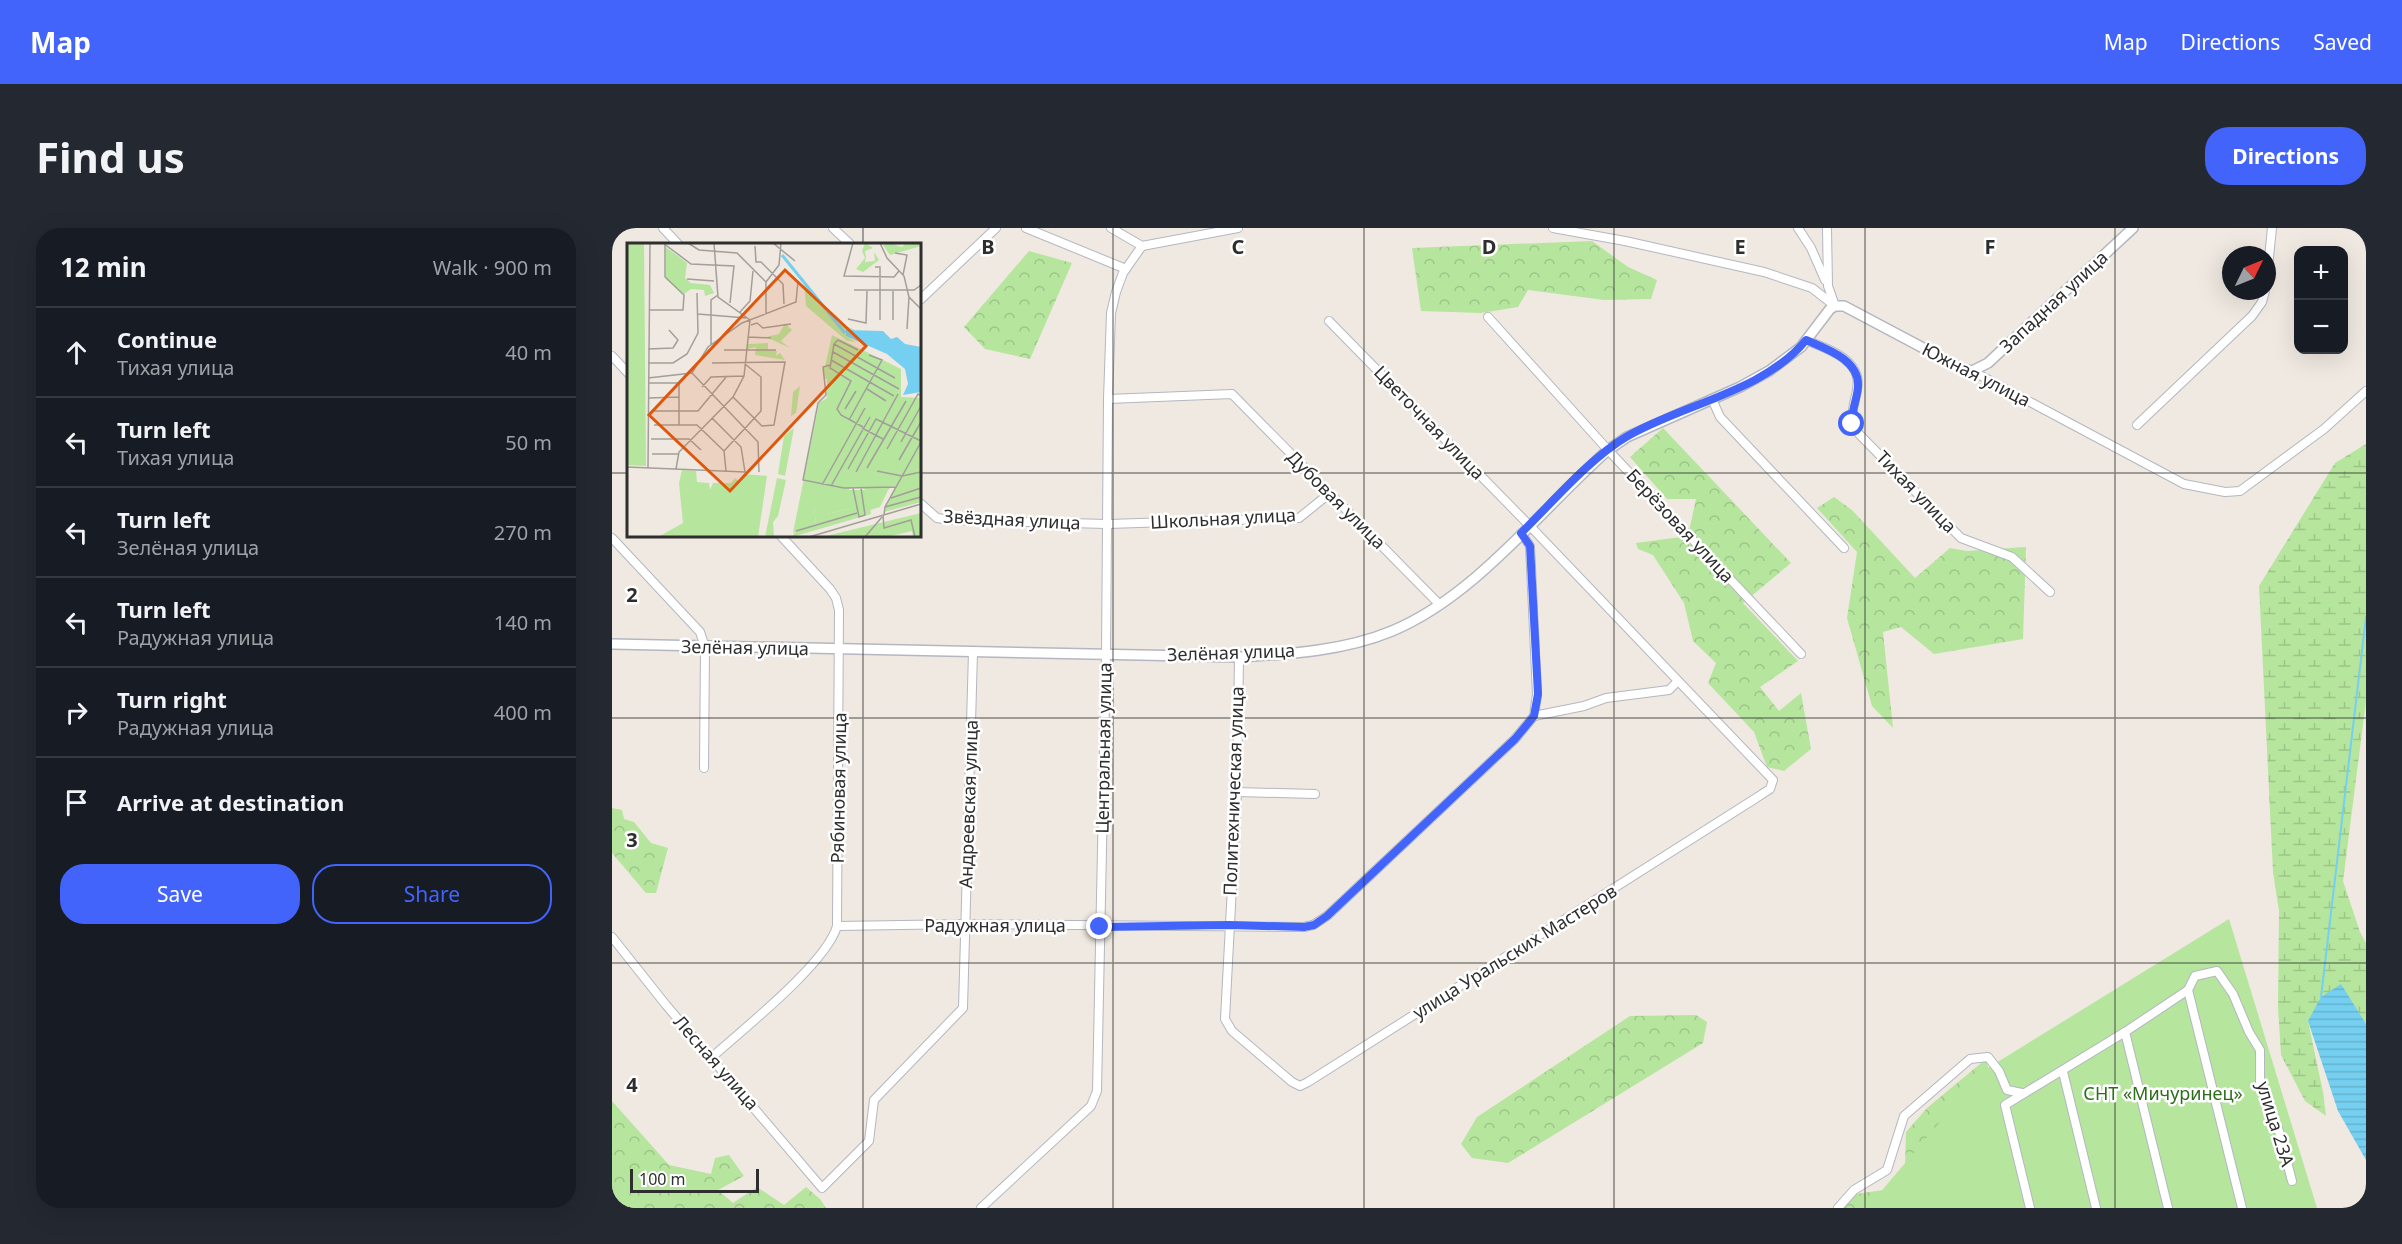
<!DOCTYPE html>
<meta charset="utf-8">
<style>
:root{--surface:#171b24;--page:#242831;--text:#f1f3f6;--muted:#9ea1a6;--line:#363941;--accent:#4264fb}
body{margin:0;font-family:"Noto Sans",sans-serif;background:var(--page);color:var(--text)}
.controls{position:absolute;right:18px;top:18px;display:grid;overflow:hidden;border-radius:12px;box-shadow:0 6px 24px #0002}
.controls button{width:54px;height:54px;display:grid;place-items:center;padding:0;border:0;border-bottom:2px solid var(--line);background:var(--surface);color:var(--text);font:30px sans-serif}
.compass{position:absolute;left:1610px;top:18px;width:54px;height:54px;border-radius:50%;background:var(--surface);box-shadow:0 6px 24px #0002;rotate:47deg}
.scale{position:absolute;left:18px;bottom:15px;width:129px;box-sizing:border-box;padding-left:6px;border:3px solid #2e2e2e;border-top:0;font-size:16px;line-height:21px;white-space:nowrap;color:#2e2e2e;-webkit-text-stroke:4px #fff;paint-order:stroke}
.stop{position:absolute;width:18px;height:18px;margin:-14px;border:4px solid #4264fb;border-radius:50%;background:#fff}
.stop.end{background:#4264fb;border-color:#fff;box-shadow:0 2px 6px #0008}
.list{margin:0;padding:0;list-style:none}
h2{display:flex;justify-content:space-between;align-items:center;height:78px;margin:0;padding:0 24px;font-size:26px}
h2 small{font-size:20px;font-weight:400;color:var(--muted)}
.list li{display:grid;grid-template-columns:39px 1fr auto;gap:18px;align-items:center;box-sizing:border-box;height:90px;padding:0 24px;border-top:2px solid var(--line)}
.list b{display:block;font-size:22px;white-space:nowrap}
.list p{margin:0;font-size:20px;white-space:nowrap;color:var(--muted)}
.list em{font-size:20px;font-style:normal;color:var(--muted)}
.actions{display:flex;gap:12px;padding:18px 24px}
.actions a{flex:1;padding:14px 0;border:2px solid var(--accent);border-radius:24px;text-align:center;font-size:21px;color:var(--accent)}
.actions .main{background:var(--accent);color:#fff}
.icon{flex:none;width:33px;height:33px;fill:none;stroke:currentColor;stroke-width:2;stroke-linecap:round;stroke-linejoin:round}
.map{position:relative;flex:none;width:1754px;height:980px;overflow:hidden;border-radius:24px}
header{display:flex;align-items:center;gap:36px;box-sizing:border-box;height:84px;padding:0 30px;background:var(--accent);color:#fff}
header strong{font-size:28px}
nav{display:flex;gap:33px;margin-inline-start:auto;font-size:21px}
.intro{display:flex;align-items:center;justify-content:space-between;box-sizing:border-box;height:144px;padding:0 36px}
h1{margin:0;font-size:42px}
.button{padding:15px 27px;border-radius:24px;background:var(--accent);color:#fff;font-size:21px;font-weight:700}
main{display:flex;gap:36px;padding:0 36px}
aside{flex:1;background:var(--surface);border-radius:24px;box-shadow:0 6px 24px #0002}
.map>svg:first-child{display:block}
.forest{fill:url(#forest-crowns)}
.wetland{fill:url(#wetland-marsh)}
.garden{fill:#b6e59e}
.water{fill:url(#water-rules)}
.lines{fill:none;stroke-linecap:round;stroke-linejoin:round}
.stream{stroke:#75cff0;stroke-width:2}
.minor-casing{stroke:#b4b7c1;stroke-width:10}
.tertiary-casing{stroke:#b4b7c1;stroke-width:12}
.minor{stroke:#fff;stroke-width:8}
.tertiary{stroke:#fff;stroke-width:9}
.route{stroke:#4264fb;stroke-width:8}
.grid{fill:none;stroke:#2e2e2e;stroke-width:1.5;stroke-opacity:0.55}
.labels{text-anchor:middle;stroke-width:5;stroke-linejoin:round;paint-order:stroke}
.street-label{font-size:18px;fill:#2e2e2e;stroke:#fff}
.park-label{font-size:18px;fill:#2c6e1b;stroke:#fff}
.inset-river{fill:none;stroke:#75cff0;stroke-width:3}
.inset-road{fill:none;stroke:#a29e99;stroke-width:1.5}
.view{fill:#df570e;fill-opacity:0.15;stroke:#df570e;stroke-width:3}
.inset-edge{fill:none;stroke:#2e2e2e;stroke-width:3}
.grid-label{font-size:20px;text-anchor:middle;font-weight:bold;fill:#2e2e2e;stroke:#fff;stroke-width:5;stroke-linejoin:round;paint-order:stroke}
</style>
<header>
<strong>Map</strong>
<nav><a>Map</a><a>Directions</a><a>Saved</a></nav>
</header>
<div class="intro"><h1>Find us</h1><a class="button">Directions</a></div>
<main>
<aside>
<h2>12 min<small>Walk · 900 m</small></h2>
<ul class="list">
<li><svg class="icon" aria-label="ahead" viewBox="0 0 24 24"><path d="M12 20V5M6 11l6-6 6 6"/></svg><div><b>Continue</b><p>Тихая улица</p></div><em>40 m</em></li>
<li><svg class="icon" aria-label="left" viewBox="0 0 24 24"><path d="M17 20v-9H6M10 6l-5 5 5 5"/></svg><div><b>Turn left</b><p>Тихая улица</p></div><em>50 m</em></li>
<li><svg class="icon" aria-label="left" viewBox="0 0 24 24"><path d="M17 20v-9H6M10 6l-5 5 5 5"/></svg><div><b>Turn left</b><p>Зелёная улица</p></div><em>270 m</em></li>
<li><svg class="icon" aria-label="left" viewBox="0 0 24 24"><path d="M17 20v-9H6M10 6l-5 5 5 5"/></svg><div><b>Turn left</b><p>Радужная улица</p></div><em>140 m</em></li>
<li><svg class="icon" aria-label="right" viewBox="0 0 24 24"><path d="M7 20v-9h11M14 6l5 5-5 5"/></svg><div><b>Turn right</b><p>Радужная улица</p></div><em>400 m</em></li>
<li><svg class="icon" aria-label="arrive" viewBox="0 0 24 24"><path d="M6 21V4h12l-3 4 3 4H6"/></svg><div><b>Arrive at destination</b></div></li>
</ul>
<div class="actions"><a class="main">Save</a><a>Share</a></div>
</aside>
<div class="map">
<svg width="1754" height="980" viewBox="0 0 1754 980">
<defs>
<pattern id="forest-crowns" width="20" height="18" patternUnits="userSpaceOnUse" patternTransform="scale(1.5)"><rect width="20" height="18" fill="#b6e59e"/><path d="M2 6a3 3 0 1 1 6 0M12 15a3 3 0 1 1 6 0" fill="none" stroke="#9dc588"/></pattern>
<pattern id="wetland-marsh" width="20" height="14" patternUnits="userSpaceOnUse" patternTransform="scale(1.5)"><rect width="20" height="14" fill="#b6e59e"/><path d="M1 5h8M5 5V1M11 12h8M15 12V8" fill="none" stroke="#9dc588"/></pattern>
<pattern id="water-rules" width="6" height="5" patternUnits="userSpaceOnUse" patternTransform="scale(1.5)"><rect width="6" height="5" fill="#75cff0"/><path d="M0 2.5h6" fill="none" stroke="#66b2ce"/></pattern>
</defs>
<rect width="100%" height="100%" fill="#efe9e1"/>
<g class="forest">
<path d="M980,13L1016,39L1045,52L1039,71L992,72L916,62L906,79L869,85L809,83L800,20Z"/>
<path d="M417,23L460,35L418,131L373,121L352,99Z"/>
<path d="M1051,200L1179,335L1131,375L1186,433L1148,459L1167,483L1189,465L1199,521L1172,543L1155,539L1142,504L1096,455L1104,435L1081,413L1072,375L1041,327L1026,321L1024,315L1076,308L1084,271H1055L1018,229Z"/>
<path d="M1222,269L1240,282L1303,350L1338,320L1355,323L1414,319L1411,411L1322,426L1289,399L1271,404L1281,500L1260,478L1235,390L1245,324L1205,280Z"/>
<path d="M0,580L10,582L12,591L22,594L39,615L56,620L44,665H34L0,625Z"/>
<path d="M1084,787L1095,794L1091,815L896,935L860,930L849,916L865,889L1018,788Z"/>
<path d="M1374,831L1409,980H1232L1244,966L1333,953L1293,939L1294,904L1315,880Z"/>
<path d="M0,873L57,937L99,946L103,930L117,927L132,948L106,962L121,975L145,959L172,977L194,959L208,971L214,980H0Z"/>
</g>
<path class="wetland" d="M1754,216V473L1731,653L1748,704L1754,715V796L1749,790L1696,793L1711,864L1714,888L1693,873L1669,827L1666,779L1667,683L1661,644L1647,358L1723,235Z"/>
<path class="garden" d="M1617,691L1705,980H1255L1371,843Z"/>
<path class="water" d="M1729,756L1754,796V932L1726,883L1696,793L1709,769Z"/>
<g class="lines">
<path class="stream" d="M1709,769L1754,389"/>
<defs>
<g id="minor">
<path d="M51,0L66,16"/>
<path d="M221,0L238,16"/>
<path d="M414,0L514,41"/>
<path d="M499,0L530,18L626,0"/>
<path d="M941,0L1013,13L1152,44L1200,60L1223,78"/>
<path d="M1186,0L1199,20L1213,52"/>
<path d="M1215,0L1216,58L1223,78"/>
<path d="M1655,49L1660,0"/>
<path d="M308,72L384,0"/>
<path d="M876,89L996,222L1189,426"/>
<path d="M1194,112C1208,118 1226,124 1237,135C1260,158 1228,180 1247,206L1349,310L1400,329L1438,364"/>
<path d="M0,128L16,145"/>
<path d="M1360,143L1572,256L1613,264L1628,263L1712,201L1754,163"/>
<path d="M496,171L620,166L828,377"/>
<path d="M1100,171L1108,189L1232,320"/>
<path d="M1525,197L1640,88L1650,74L1653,63"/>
<path d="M308,275L325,290L338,292L496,296L687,290L718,265"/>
<path d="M0,310L88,404L93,419L92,540"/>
<path d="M627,429L625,564L613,791L620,803L680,854L688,858L696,854L1141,572L1158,561L1161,552L917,297L717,93"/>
<path d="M922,488L972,478L994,470L1057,462L1065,454"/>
<path d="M625,564L703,566"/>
<path d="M225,698L354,696L692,699L701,697L715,688L903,511L922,488L925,466L918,318L909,305"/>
<path d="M0,709L54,777L210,960L257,913L262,872L351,780L361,424"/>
<path d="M1576,762L1630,980"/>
<path d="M1513,804L1556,980"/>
<path d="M99,830C130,802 215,735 225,698L227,382L224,370L218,361L169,308"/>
<path d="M1451,844L1484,980"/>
<path d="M369,980L479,878L485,863L494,427L496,171L499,85L504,64L511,45L530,18"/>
<path d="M1226,980L1242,962L1275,942L1292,888L1358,831L1376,829L1387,843L1395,862L1410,865"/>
<path d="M1418,980L1393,877L1513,804L1576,762L1583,748L1605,743L1621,766L1637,804L1648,822V857L1667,903L1680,953"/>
</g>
<path id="tertiary" d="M0,416L627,429C678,426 732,423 780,403C864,368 929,281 996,222L1015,209L1128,159L1157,143L1189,119L1218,81L1223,78H1232L1349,140L1360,143L1376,135L1521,0"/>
</defs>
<use href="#minor" class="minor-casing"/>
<use href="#tertiary" class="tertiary-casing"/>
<use href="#minor" class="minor"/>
<use href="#tertiary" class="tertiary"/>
</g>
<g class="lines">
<path class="route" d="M488,699L617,697L692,699L702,697L715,688L903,511L922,488L926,466L918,318L909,305C940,275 977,231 1014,209C1070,176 1152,164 1194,112C1215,121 1248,132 1246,159C1245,172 1239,183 1240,196"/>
</g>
<path class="grid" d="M251,0V16M501,0V980M752,0V980M1002,0V980M1253,0V980M1503,0V980M0,245H16M308,245H1754M251,308V980M0,490H1754M0,735H1754"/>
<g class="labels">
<g class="street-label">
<text transform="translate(1442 74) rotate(-43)" y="6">Западная улица</text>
<text transform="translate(1364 147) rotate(27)" y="6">Южная улица</text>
<text transform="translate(817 195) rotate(46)" y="6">Цветочная улица</text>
<text transform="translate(1304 264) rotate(46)" y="6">Тихая улица</text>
<text transform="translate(724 272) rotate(45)" y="6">Дубовая улица</text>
<text transform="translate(611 291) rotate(-3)" y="6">Школьная улица</text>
<text transform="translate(400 292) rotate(3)" y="6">Звёздная улица</text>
<text transform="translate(1068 298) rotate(47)" y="6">Берёзовая улица</text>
<text transform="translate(133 420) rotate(1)" y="6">Зелёная улица</text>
<text transform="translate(619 425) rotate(-2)" y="6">Зелёная улица</text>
<text transform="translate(492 520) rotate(-89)" y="6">Центральная улица</text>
<text transform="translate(227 560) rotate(-89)" y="6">Рябиновая улица</text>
<text transform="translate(622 563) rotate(-88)" y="6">Политехническая улица</text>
<text transform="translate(357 576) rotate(-88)" y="6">Андреевская улица</text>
<text x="383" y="704">Радужная улица</text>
<text transform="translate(903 724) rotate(-32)" y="6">улица Уральских Мастеров</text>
<text transform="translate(104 835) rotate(49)" y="6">Лесная улица</text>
<text transform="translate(1663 896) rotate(73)" y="6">улица 23А</text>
</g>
<g class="park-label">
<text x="1551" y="872">СНТ «Мичуринец»</text>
</g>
</g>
<g transform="translate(15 15)">
<rect width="294" height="294" fill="#efe9e1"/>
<path d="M0,0L17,1L19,223L0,222Z" fill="#b6e59e"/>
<path d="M238,0L246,5L238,8L239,14L238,19L248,18L247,9L252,17L236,29L229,26L238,15L235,8ZM263,0L275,4L279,0H294V3L263,12L256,2ZM39,4L60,20L58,35L64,40L83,42L87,50L78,53L77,47L64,46L57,51L39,36ZM158,80L165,87L154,98L163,105L139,94L152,91ZM141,100V107L150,108L149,113L153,110L158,117L128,112L129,104L120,106V101ZM197,123L220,136L190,228L196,236L271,238L261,247L253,264L243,267L240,247L228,243L222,246V266L200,271L187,263L189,281L166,290L192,160L200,155L199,144L203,137L197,135ZM173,143L169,170L164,173L166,149ZM167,185L158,233L151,231L157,193ZM55,227L69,228L70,239L82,240L83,247L86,240H104L108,235L112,238L117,231L140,233L131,294H31L56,280L52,240ZM150,235L159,237L151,273L146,279L147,294H138Z" fill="#b6e59e"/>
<path d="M177,39L210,79L228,87L219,88V93L229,99L220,98L179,63Z" fill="#b6e59e"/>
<path d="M205,92L274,126V154L294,155V259L257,269L268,243L220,244L188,239L203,160L198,124ZM222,247H240L244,271L165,294L170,287L189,281L187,263L196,260L200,271L222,266ZM294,270V294H286L285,288L260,294H195Z" fill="#b6e59e"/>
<path d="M219,87L256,88L264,96L270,94L278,101L294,104V149L276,152L281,141L278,126L260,111L219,93Z" fill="#75cff0"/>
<path class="inset-river" d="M155,12L218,90"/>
<path class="inset-road" d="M36,0L64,21L107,23L103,60M61,0L72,7L110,10L139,39V71M146,0L168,18M226,0L217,33L267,34L272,28M253,0L260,15L277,33L282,54L294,66M128,3L129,19H134L156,41L157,61M268,10L280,12L276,32M248,24H253V77M60,36L87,38M139,39L152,22L154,0M227,47H287L294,42M266,48V77M22,67H56L57,52L38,34V1M113,69L123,58L126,28M71,71L119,75M221,76L239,80L240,48M124,82L130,80L136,85L164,81M280,86L282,54M294,93V66M121,94L144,95M84,101V57L91,52M207,101L203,125L224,138L210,166L214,172L236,184M207,101L268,135M207,101L211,97L231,107M21,106L46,105L51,97L42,87M97,107H149M206,109L272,146M204,117L267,153M21,120H46L60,111L71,90L70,50M85,120L158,119L147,182L135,183L106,154M203,122L196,124L199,152L191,160L176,237L217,245L269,244M65,130L131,199L132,229M21,135L65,130L81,104L115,80L169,59L171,38M21,140H52V182M75,144L84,134L117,133M240,146L259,158M21,155L52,154M218,166L229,148M24,168H71L100,133M222,177L255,117L242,112M27,182H70L97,208M235,185L256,196M24,196H62L74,207M274,199L294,163M260,206L291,151L294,153M97,208L134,168V134L118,121M97,208L99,228M25,211H51M272,217L294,179M0,224L118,229L114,204L85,175M21,225L23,0M240,225L279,158M49,226L52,209L106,154L117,133L123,77L91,54L87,0M221,226L249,176L294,198M250,228L275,233L294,229M229,229L271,151M195,242L238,165M204,243L243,174M226,245L232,274L238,272L234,245M264,255L294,245M258,264L294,254M256,272L257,285L284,277L288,294M257,272L258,264L294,199M169,288L230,270M182,294L294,261M238,294L255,274"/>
<path class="view" d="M158,27L239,103L103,248L22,172Z"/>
<rect width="294" height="294" class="inset-edge"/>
</g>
<g class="grid-label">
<text x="376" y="26">B</text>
<text x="626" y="26">C</text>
<text x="877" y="26">D</text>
<text x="1128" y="26">E</text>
<text x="1378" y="26">F</text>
<text x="20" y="374">2</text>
<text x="20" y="619">3</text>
<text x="20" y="864">4</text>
</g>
</svg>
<div class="controls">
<button>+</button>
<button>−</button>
</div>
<svg class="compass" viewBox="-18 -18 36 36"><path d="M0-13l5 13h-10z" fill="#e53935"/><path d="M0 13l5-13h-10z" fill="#9ea1a6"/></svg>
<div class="scale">100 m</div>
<div class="stop" style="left:1240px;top:196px"></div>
<div class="stop end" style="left:488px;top:699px"></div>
</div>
</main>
